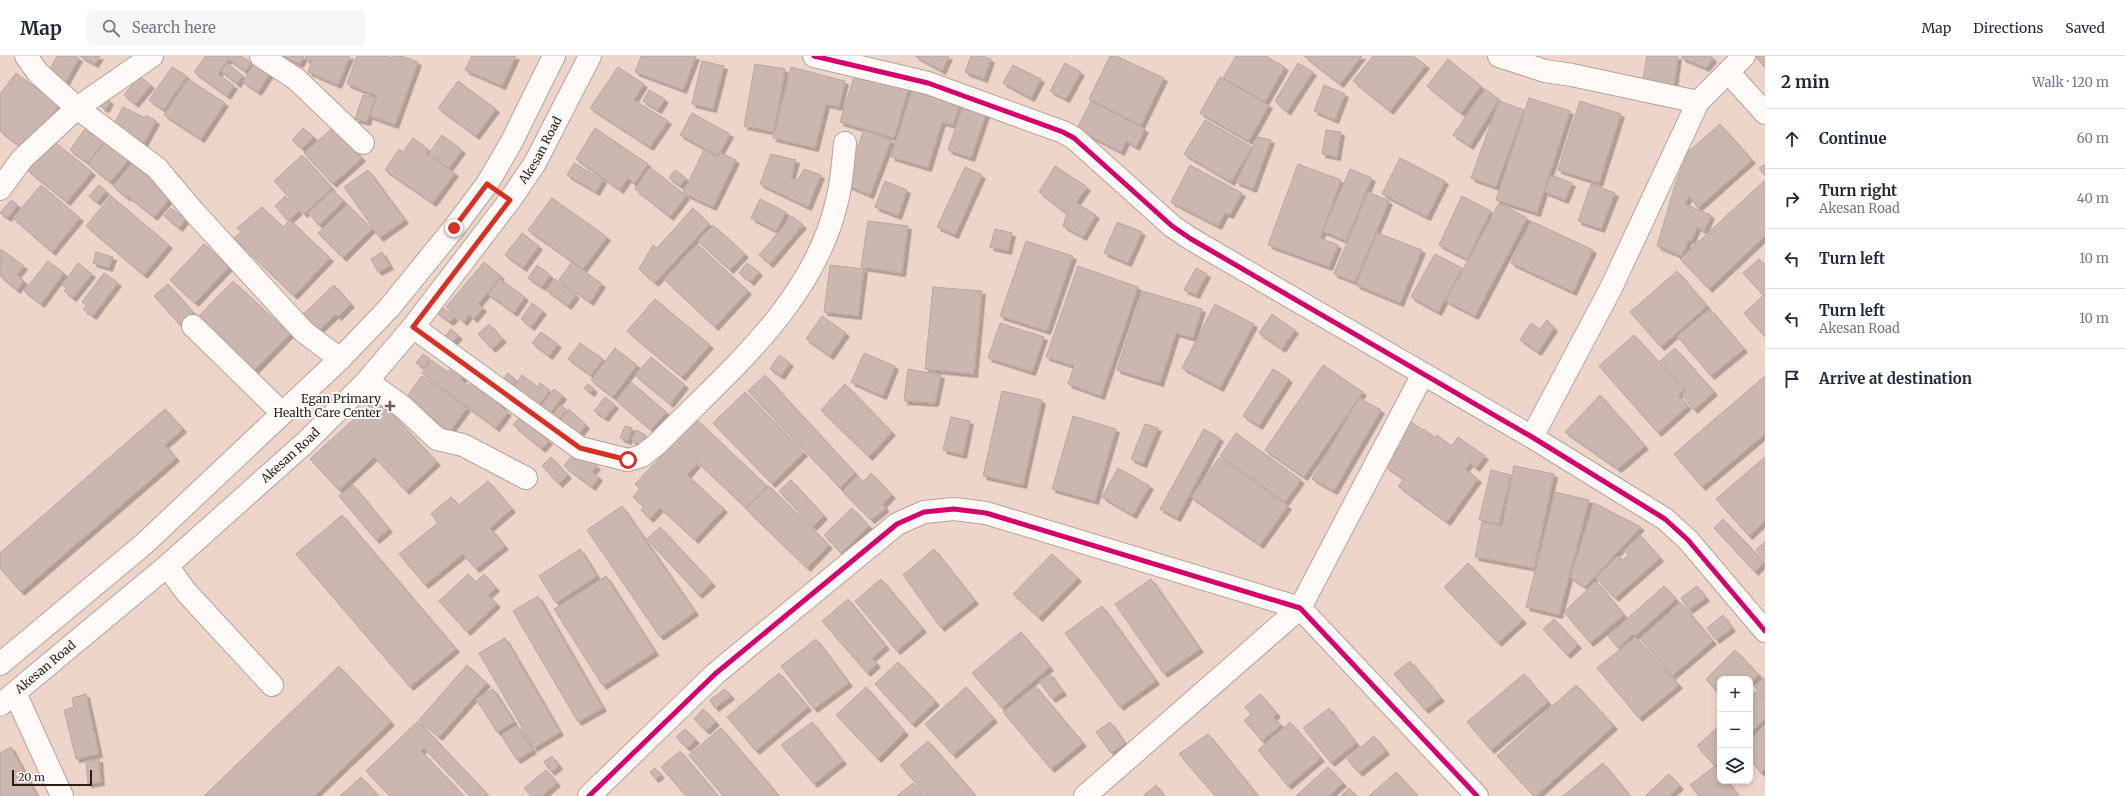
<!DOCTYPE html>
<meta charset="utf-8">
<style>
:root{--surface:#fff;--page:#f6f6f7;--text:#1f2937;--muted:#747a83;--line:#e0e1e3}
body{margin:0;font-family:Merriweather,serif;background:var(--page);color:var(--text)}
.controls{position:absolute;right:12px;bottom:12px;display:grid;overflow:hidden;border-radius:8px;box-shadow:0 2px 6px #0003}
.controls button{width:36px;height:36px;display:grid;place-items:center;padding:0;border:0;border-bottom:1px solid var(--line);background:var(--surface);color:var(--text);font:20px sans-serif}
.scale{position:absolute;left:12px;bottom:10px;width:80px;box-sizing:border-box;padding-left:4px;border:2px solid #2e1d15;border-top:0;font-size:11px;line-height:14px;white-space:nowrap;color:#2e1d15;-webkit-text-stroke:3px #fcfcfc;paint-order:stroke}
.stop{position:absolute;width:12px;height:12px;margin:-9px;border:3px solid #d93025;border-radius:50%;background:#fff}
.stop.end{background:#d93025;border-color:#fff;box-shadow:0 1px 4px #0008}
.list{margin:0;padding:0;list-style:none}
h2{display:flex;justify-content:space-between;align-items:center;height:52px;margin:0;padding:0 16px;font-size:17px}
h2 small{font-size:13px;font-weight:400;color:var(--muted)}
.list li{display:grid;grid-template-columns:26px 1fr auto;gap:12px;align-items:center;box-sizing:border-box;height:60px;padding:0 16px;border-top:1px solid var(--line)}
.list b{display:block;font-size:15px;white-space:nowrap}
.list p{margin:0;font-size:13px;white-space:nowrap;color:var(--muted)}
.list em{font-size:13px;font-style:normal;color:var(--muted)}
.icon{flex:none;width:22px;height:22px;fill:none;stroke:currentColor;stroke-width:2;stroke-linecap:round;stroke-linejoin:round}
.map{position:relative;flex:none;width:1765px;height:740px;overflow:hidden}
header{display:flex;align-items:center;gap:24px;box-sizing:border-box;height:56px;padding:0 20px;background:var(--surface);border-bottom:1px solid var(--line)}
header strong{font-size:19px}
nav{display:flex;gap:22px;margin-inline-start:auto;font-size:14px}
.search{width:280px;height:36px;background:var(--page);display:flex;align-items:center;gap:10px;box-sizing:border-box;padding:0 14px;border-radius:8px;color:var(--muted);font-size:15px}
main{display:flex}
aside{flex:1;background:var(--surface)}
.map>svg:first-child{display:block}
.building{fill:#cbb6b0;stroke:#baa6a0;filter:url(#shadow)}
.lines{fill:none;stroke-linecap:round;stroke-linejoin:round}
.minor-casing{stroke:#b5a299;stroke-width:24}
.minor{stroke:#fcf9f7;stroke-width:22}
.cycleway-casing{stroke:#fcfcfc;stroke-width:8}
.cycleway{stroke:#d6006c;stroke-width:5}
.route{stroke:#d93025;stroke-width:5}
.poi-dot{fill:#715d54;stroke:#fcfcfc;stroke-width:1.5}
.labels{text-anchor:middle;stroke-width:4;stroke-linejoin:round;paint-order:stroke}
.street-label{font-size:12px;fill:#2e1d15;stroke:#fcfcfc}
.poi-label{font-size:12px;fill:#2e1d15;stroke:#fcfcfc;text-anchor:end}
</style>
<header>
<strong>Map</strong>
<div class="search"><svg class="icon" aria-label="search" viewBox="0 0 24 24"><circle cx="10" cy="10" r="6"/><path d="M15 15l6 6"/></svg>Search here</div>
<nav><a>Map</a><a>Directions</a><a>Saved</a></nav>
</header>
<main>
<div class="map">
<svg width="1765" height="740" viewBox="0 0 1765 740">
<defs>
<filter id="shadow"><feDropShadow dx="3.5" dy="3.5" stdDeviation="0" flood-color="#0004"/></filter>
</defs>
<rect width="100%" height="100%" fill="#eed5c9"/>
<g class="building">
<path d="M57,0H75L79,2L64,29L47,20Z"/>
<path d="M80,0H100L95,8Z"/>
<path d="M206,0H241L251,7L245,15L228,3L218,18L234,30L227,40L194,16Z"/>
<path d="M282,0H304L300,8Z"/>
<path d="M306,0H350L338,29L308,16L312,5L305,3Z"/>
<path d="M357,0H385L391,2L392,0H401L418,6L395,69L370,60L377,40L347,28Z"/>
<path d="M472,0H516L502,30L465,14Z"/>
<path d="M641,0H696L683,34L635,16Z"/>
<path d="M915,0H949L942,15Z"/>
<path d="M971,0H982L991,3L984,23L965,16Z"/>
<path d="M1110,0H1116L1164,22L1141,69L1089,43Z"/>
<path d="M1236,0H1268L1267,1L1285,11L1265,46L1223,22Z"/>
<path d="M1304,0H1362L1340,28Z"/>
<path d="M1373,0H1413L1426,9L1390,55L1353,25Z"/>
<path d="M1647,0H1678L1674,29L1643,24Z"/>
<path d="M1682,0H1711L1713,3L1706,12L1682,2Z"/>
<path d="M1757,0H1765V12L1756,1Z"/>
<path d="M1448,3L1481,30L1461,57L1427,30Z"/>
<path d="M702,5L724,10L713,53L692,48Z"/>
<path d="M255,6L271,16L258,36L243,26Z"/>
<path d="M227,7L243,20L237,28L221,15Z"/>
<path d="M1065,7L1081,16L1066,43L1050,35Z"/>
<path d="M1298,7L1313,16L1287,56L1275,45Z"/>
<path d="M755,8L785,13L774,76L744,70Z"/>
<path d="M1013,9L1041,23L1031,42L1003,27Z"/>
<path d="M172,11L187,20L164,54L149,44Z"/>
<path d="M618,11L644,28L634,44L668,65L650,91L590,52Z"/>
<path d="M791,11L845,25L839,51L826,48L815,92L773,82Z"/>
<path d="M856,15L909,31L894,82L840,66Z"/>
<path d="M16,17L59,49L25,94L0,75V38Z"/>
<path d="M139,20L151,29L135,48L124,39Z"/>
<path d="M1220,21L1269,49L1249,85L1200,57Z"/>
<path d="M188,23L225,47L201,83L164,59Z"/>
<path d="M458,25L496,53L476,80L438,52Z"/>
<path d="M1324,29L1345,38L1335,64L1314,55Z"/>
<path d="M1485,33L1499,43L1470,90L1453,79Z"/>
<path d="M649,34L665,43L658,54L643,45Z"/>
<path d="M912,34L960,49L953,69L942,66L928,112L891,101Z"/>
<path d="M363,39L375,42L367,66L355,63Z"/>
<path d="M105,42L110,45L106,53L101,51Z"/>
<path d="M1529,42L1570,55L1537,157L1496,144Z"/>
<path d="M1091,45L1145,73L1136,91L1126,85L1121,96L1077,73Z"/>
<path d="M1499,45L1524,54L1496,131L1471,122Z"/>
<path d="M1580,45L1621,58L1599,127L1558,114Z"/>
<path d="M963,50L986,58L971,102L948,94Z"/>
<path d="M123,51L145,62L146,59L156,65L144,87L113,70Z"/>
<path d="M692,57L730,78L718,100L680,79Z"/>
<path d="M1205,64L1252,91L1231,126L1184,98Z"/>
<path d="M1720,68L1752,104L1698,152L1689,140L1685,148L1711,159L1704,175L1697,171L1692,184H1689L1681,200L1657,190L1676,126L1688,96Z"/>
<path d="M335,70L362,102L333,128L304,97Z"/>
<path d="M303,72L314,81L302,93L292,84Z"/>
<path d="M595,72L648,108L634,128L628,122L620,134L576,103Z"/>
<path d="M85,73L103,86L88,107L70,94Z"/>
<path d="M864,74L891,84L870,139L844,128Z"/>
<path d="M1326,74L1341,76L1337,101L1322,98Z"/>
<path d="M442,79L462,94L449,112L429,97Z"/>
<path d="M1258,81L1271,84L1253,133L1236,126Z"/>
<path d="M413,82L428,93L426,97L455,117L433,147L385,114L399,93L403,96Z"/>
<path d="M51,83L92,116L67,146L26,113Z"/>
<path d="M107,84L130,102L110,126L88,108Z"/>
<path d="M704,94L719,101L721,97L736,104L713,151L683,137Z"/>
<path d="M771,98L796,104L791,122L798,124L804,113L821,119L808,151L760,128Z"/>
<path d="M302,99L332,132L304,158L274,125Z"/>
<path d="M1400,102L1445,125L1427,161L1382,138Z"/>
<path d="M132,107L172,140L154,161L128,140L127,142L113,130Z"/>
<path d="M574,107L603,124L596,136L567,119Z"/>
<path d="M1298,108L1341,124L1320,182L1338,189L1329,211L1268,189Z"/>
<path d="M1765,108V120L1759,112Z"/>
<path d="M1190,109L1242,137L1230,159L1225,157L1218,170L1171,146Z"/>
<path d="M1055,110L1087,131L1076,147L1096,159L1083,181L1063,170L1067,158L1039,136Z"/>
<path d="M650,111L686,140L670,161L635,133Z"/>
<path d="M965,111L982,119L955,179L937,171Z"/>
<path d="M1350,113L1372,122L1346,185L1323,175Z"/>
<path d="M368,114L405,164L380,182L344,131Z"/>
<path d="M675,114L686,122L680,130L669,122Z"/>
<path d="M1551,119L1572,127L1565,144L1545,136Z"/>
<path d="M1765,124V180L1709,233L1680,203Z"/>
<path d="M885,125L907,134L898,160L875,151Z"/>
<path d="M1591,128L1615,137L1601,173L1578,165Z"/>
<path d="M41,129L80,162L52,196L13,162Z"/>
<path d="M99,129L106,135L97,146L89,140Z"/>
<path d="M333,134L344,145L319,169L308,157Z"/>
<path d="M1368,136L1389,145L1355,226L1334,218Z"/>
<path d="M111,140L169,189L144,219L86,170Z"/>
<path d="M285,140L299,155L288,165L275,150Z"/>
<path d="M1462,140L1491,155L1467,203L1439,189Z"/>
<path d="M552,142L607,181L583,213L528,174Z"/>
<path d="M760,143L786,156L776,175L751,162Z"/>
<path d="M11,144L18,149L8,162L0,157Z"/>
<path d="M1499,147L1527,162L1475,260L1446,245Z"/>
<path d="M347,148L372,173L343,202L318,177Z"/>
<path d="M262,151L283,171L290,164L330,202L294,240L234,182L241,176L237,172Z"/>
<path d="M171,152L186,163L179,172L164,160Z"/>
<path d="M693,152L709,168L655,227L639,213L653,189L657,192Z"/>
<path d="M792,160L803,169L770,208L759,199Z"/>
<path d="M868,165L908,170L902,217L861,211Z"/>
<path d="M1531,165L1593,194L1573,236L1511,207Z"/>
<path d="M1117,166L1142,176L1128,207L1104,197Z"/>
<path d="M713,169L745,198L730,214L698,185Z"/>
<path d="M995,173L1012,177L1008,195L990,191Z"/>
<path d="M522,177L539,190L523,212L505,199Z"/>
<path d="M1377,177L1422,194L1400,247L1356,229Z"/>
<path d="M1026,185L1073,200L1047,275L1000,260Z"/>
<path d="M204,188L229,211L195,247L170,224Z"/>
<path d="M697,188L748,235L715,271L664,223Z"/>
<path d="M1,193L24,210L17,219L24,225L17,234L0,220Z"/>
<path d="M96,196L113,201L109,212L93,207Z"/>
<path d="M382,196L390,210L378,216L371,203Z"/>
<path d="M1435,198L1462,212L1438,256L1411,241Z"/>
<path d="M1759,203L1765,209V237L1763,239L1743,217Z"/>
<path d="M48,205L64,217L41,248L24,235Z"/>
<path d="M484,206L501,220L478,248L483,252L474,263L469,259L464,266L446,251Z"/>
<path d="M572,206L602,228L590,246L559,224Z"/>
<path d="M78,207L92,218L73,242L64,235L67,232L62,229Z"/>
<path d="M747,207L759,216L751,226L739,217Z"/>
<path d="M537,209L550,219L542,231L528,222Z"/>
<path d="M830,209L864,213L858,260L824,256Z"/>
<path d="M1078,210L1138,231L1101,340L1068,328L1074,310L1046,301Z"/>
<path d="M1196,212L1207,218L1196,239L1184,234Z"/>
<path d="M1677,215L1707,250L1661,291L1630,256Z"/>
<path d="M104,217L118,227L93,260L83,253L87,249L82,246Z"/>
<path d="M500,223L525,241L514,257L488,238Z"/>
<path d="M555,223L576,239L568,250L546,234Z"/>
<path d="M233,225L290,278L253,316L197,262Z"/>
<path d="M168,228L193,256L179,268L154,240Z"/>
<path d="M334,229L351,248L338,261L336,258L314,279L298,263Z"/>
<path d="M933,231L982,235L974,318L925,313Z"/>
<path d="M1143,235L1202,253L1193,282L1176,277L1160,327L1117,314Z"/>
<path d="M1765,238V281L1744,257Z"/>
<path d="M655,243L710,289L682,321L627,275Z"/>
<path d="M532,247L543,255L531,271L521,263Z"/>
<path d="M1215,248L1254,268L1220,332L1182,312Z"/>
<path d="M439,249L455,261L450,266L435,255Z"/>
<path d="M1710,253L1744,293L1711,320L1677,280Z"/>
<path d="M1272,258L1295,274L1282,293L1259,277Z"/>
<path d="M822,260L846,277L830,300L806,283Z"/>
<path d="M1547,264L1554,272L1538,296L1520,284L1531,267L1540,273Z"/>
<path d="M1000,267L1044,281L1032,316L988,302Z"/>
<path d="M489,268L503,283L492,293L478,278Z"/>
<path d="M451,273L459,280L453,286L445,280Z"/>
<path d="M541,276L558,288L549,300L532,287Z"/>
<path d="M1634,279L1684,334L1678,339L1688,350L1658,377L1599,310Z"/>
<path d="M580,287L603,303L591,319L568,303Z"/>
<path d="M615,292L637,309L613,341L591,324Z"/>
<path d="M1675,292L1714,336L1694,354L1682,339L1686,334L1660,305Z"/>
<path d="M864,297L895,310L883,340L851,326Z"/>
<path d="M423,298L430,303L424,312L416,307Z"/>
<path d="M779,299L790,307L781,320L770,313Z"/>
<path d="M651,301L685,329L670,348L635,319Z"/>
<path d="M431,304L448,316L451,312L464,321L461,324L469,330L472,326L503,349L501,351L508,356L496,372L422,317Z"/>
<path d="M1323,309L1363,336L1304,421L1265,394Z"/>
<path d="M908,313L941,319L935,347L904,345Z"/>
<path d="M1273,313L1289,323L1259,370L1243,360Z"/>
<path d="M508,317L516,324L510,332L502,325Z"/>
<path d="M522,319L538,331L540,327L550,334L536,353L511,335Z"/>
<path d="M765,319L855,417L840,432L748,335Z"/>
<path d="M422,320L467,352L450,375L406,342Z"/>
<path d="M1765,320V378L1702,431L1674,398Z"/>
<path d="M631,326L666,356L651,374L616,344Z"/>
<path d="M588,328L594,333L591,337L584,332Z"/>
<path d="M845,328L892,376L869,401L821,354Z"/>
<path d="M554,333L563,340L548,360L539,353Z"/>
<path d="M1002,335L1042,344L1023,429L983,420Z"/>
<path d="M745,336L804,397L772,428L713,367Z"/>
<path d="M1600,339L1645,390L1618,413L1565,376Z"/>
<path d="M605,341L615,349L605,362L594,355Z"/>
<path d="M377,342L437,406L406,435L374,401L339,434L310,403Z"/>
<path d="M1359,342L1381,354L1334,435L1312,423Z"/>
<path d="M560,349L567,354L559,363L553,358Z"/>
<path d="M165,353L183,373L165,389L176,402L21,536L0,512V497Z"/>
<path d="M569,353L586,369L577,381L558,367Z"/>
<path d="M1073,360L1116,373L1095,445L1052,433Z"/>
<path d="M520,361L549,385L542,393L513,369Z"/>
<path d="M951,361L970,365L963,399L943,394Z"/>
<path d="M695,362L767,430L746,452L674,384Z"/>
<path d="M1408,364L1423,374L1424,373L1436,382L1437,379L1452,390L1458,381L1485,400L1476,412L1470,407L1465,413L1478,423L1447,466L1398,430L1404,423L1385,410L1403,386L1396,381Z"/>
<path d="M1145,368L1158,372L1143,408L1131,403Z"/>
<path d="M625,370L632,372L628,385L620,382Z"/>
<path d="M1204,373L1220,382L1177,462L1160,453Z"/>
<path d="M636,374L646,379L641,389L631,384Z"/>
<path d="M1236,377L1301,424L1285,446L1220,400Z"/>
<path d="M674,387L697,408L687,419L724,453L695,484L660,452L650,463L641,454L644,451L633,441L640,433L635,428Z"/>
<path d="M576,394L597,410L592,416L599,421L592,431L564,410Z"/>
<path d="M551,401L568,419L559,428L542,410Z"/>
<path d="M1765,401V465L1749,480L1716,443Z"/>
<path d="M1219,402L1288,450L1260,489L1191,441Z"/>
<path d="M1514,410L1554,418L1534,512L1475,501L1482,466L1502,470Z"/>
<path d="M1118,412L1150,430L1133,459L1102,441Z"/>
<path d="M1491,414L1511,419L1499,468L1479,464Z"/>
<path d="M871,417L892,439L883,448L885,453L871,464L842,435L858,420L863,426Z"/>
<path d="M791,424L824,460L813,471L779,435Z"/>
<path d="M488,425L512,453L490,472L505,490L476,513L463,498L425,529L399,498L438,467L431,458L451,441L459,449Z"/>
<path d="M353,429L389,473L376,484L339,440Z"/>
<path d="M769,430L829,489L807,512L746,453Z"/>
<path d="M1555,436L1589,444L1559,559L1526,551Z"/>
<path d="M1594,447L1641,471L1585,531L1570,521Z"/>
<path d="M622,450L695,556L660,581L587,474Z"/>
<path d="M852,452L869,470L841,497L824,479Z"/>
<path d="M342,459L456,593L410,631L296,498Z"/>
<path d="M1723,463L1764,506L1755,516L1714,472Z"/>
<path d="M660,471L712,527L699,539L647,483Z"/>
<path d="M1640,479L1660,502L1615,542L1596,522L1618,499L1622,505L1628,499L1624,494Z"/>
<path d="M1765,486V504L1756,494Z"/>
<path d="M580,493L597,520L556,547L539,520Z"/>
<path d="M934,493L975,545L941,572L903,519Z"/>
<path d="M1052,498L1078,522L1039,562L1013,538Z"/>
<path d="M1468,507L1523,564L1498,587L1444,531Z"/>
<path d="M468,518L476,526L484,518L496,532L488,539L497,548L467,576L439,545Z"/>
<path d="M606,520L655,596L603,630L554,553Z"/>
<path d="M881,523L923,573L897,595L855,545Z"/>
<path d="M1151,523L1200,593L1164,618L1115,548Z"/>
<path d="M1596,525L1624,559L1590,587L1564,556Z"/>
<path d="M1664,530L1676,543L1635,580L1633,578L1618,592L1608,580Z"/>
<path d="M1697,530L1706,542L1689,554L1681,542Z"/>
<path d="M538,540L603,652L578,666L513,555Z"/>
<path d="M848,543L886,590L872,602L877,608L867,617L822,565Z"/>
<path d="M1681,547L1713,585L1672,620L1640,582Z"/>
<path d="M1102,550L1156,625L1120,651L1065,577Z"/>
<path d="M1723,559L1732,572L1716,584L1707,572Z"/>
<path d="M1554,563L1578,589L1567,599L1543,573Z"/>
<path d="M1021,576L1050,611L1002,652L972,617Z"/>
<path d="M1635,581L1679,629L1639,662L1597,612Z"/>
<path d="M505,582L560,676L534,692L479,597Z"/>
<path d="M816,583L849,627L814,653L781,610Z"/>
<path d="M1735,594L1759,619L1750,627V623H1720V640L1706,623Z"/>
<path d="M1410,605L1441,642L1425,654L1394,618Z"/>
<path d="M898,606L936,646L912,668L875,628Z"/>
<path d="M467,609L487,627L439,681L419,664Z"/>
<path d="M339,610L391,666L314,740H204Z"/>
<path d="M779,617L808,651L756,695L727,661Z"/>
<path d="M1050,618L1063,636L1052,643L1039,625Z"/>
<path d="M1524,618L1548,646L1491,694L1467,666Z"/>
<path d="M1765,621V642L1755,631Z"/>
<path d="M1576,629L1614,670L1536,740H1534L1497,700Z"/>
<path d="M1035,630L1083,687L1051,713L1003,656Z"/>
<path d="M866,631L905,676L878,703L836,659Z"/>
<path d="M966,631L994,663L953,699L925,668Z"/>
<path d="M493,633L514,666L497,676L476,643Z"/>
<path d="M725,633L731,640L715,652L710,644Z"/>
<path d="M1756,635L1765,644V663L1750,677V641Z"/>
<path d="M86,638L99,698L76,703L64,654L74,651L72,642Z"/>
<path d="M1260,638L1277,658L1273,661L1281,669L1262,685L1244,664L1251,659L1245,651Z"/>
<path d="M1329,652L1356,687L1331,707L1303,672Z"/>
<path d="M703,653L716,666L706,675L694,663Z"/>
<path d="M418,665L489,740H470L424,692L421,695L464,740H390L366,715Z"/>
<path d="M812,666L843,705L814,728L781,689Z"/>
<path d="M1110,666L1125,687L1111,697L1096,676Z"/>
<path d="M1290,666L1321,702L1288,730L1258,694Z"/>
<path d="M1765,668V713L1761,717L1750,704V683Z"/>
<path d="M517,669L533,694L517,704L501,679Z"/>
<path d="M1720,669V704L1715,710L1697,690Z"/>
<path d="M721,672L779,740H723L689,699Z"/>
<path d="M685,673L696,684L687,692L676,681Z"/>
<path d="M1208,678L1258,740H1215L1179,698Z"/>
<path d="M1374,680L1386,695L1359,717L1347,703Z"/>
<path d="M928,685L976,740H927L900,709Z"/>
<path d="M11,691L37,740H0V697Z"/>
<path d="M680,695L718,740H686L661,711Z"/>
<path d="M552,700L559,710L551,716L544,706Z"/>
<path d="M99,703L101,726L88,728L86,705Z"/>
<path d="M1603,707L1630,740H1563Z"/>
<path d="M1715,710L1720,716V725H1727L1739,740H1699L1690,729Z"/>
<path d="M1328,711L1343,727L1329,740H1296Z"/>
<path d="M655,712L661,719L655,723L650,716Z"/>
<path d="M546,714L557,727L542,740H531L524,732Z"/>
<path d="M1396,716L1418,740H1369Z"/>
<path d="M1669,718L1680,730L1669,740H1645Z"/>
<path d="M361,721L379,740H340Z"/>
<path d="M913,727L924,740H897Z"/>
<path d="M1156,729L1164,740H1143Z"/>
<path d="M1349,732L1356,740H1341Z"/>
</g>
<g class="lines">
<defs>
<g id="minor">
<path d="M26,0L38,17L77,52L157,112L194,156L304,276L340,303"/>
<path d="M261,0L296,23L363,87"/>
<path d="M814,0L928,27L1063,76L1074,82L1172,170L1191,183L1532,381L1665,463L1688,484L1765,575"/>
<path d="M1499,0L1545,15L1572,19L1698,46"/>
<path d="M1728,16L1765,57"/>
<path d="M0,133L22,103L77,52L152,0"/>
<path d="M193,270L282,357"/>
<path d="M413,271L580,392L628,404L642,400L657,388C727,316 814,247 837,145C842,126 843,106 845,87"/>
<path d="M367,325L403,351L437,383L463,389L526,422"/>
<path d="M1532,381L1611,232L1698,46L1744,0"/>
<path d="M167,510L187,537L272,629"/>
<path d="M0,608L144,488L340,303L389,252L454,172L487,128L511,87L554,0"/>
<path d="M15,637L62,740"/>
<path id="s1" d="M0,649L167,510L307,385L367,325L413,271L510,144L535,107L590,0"/>
<path d="M589,740L715,618L897,468L924,456L954,453L986,457L1300,552L1477,740"/>
<path d="M1085,740L1300,552L1423,318"/>
</g>
</defs>
<use href="#minor" class="minor-casing"/>
<use href="#minor" class="minor"/>
<defs>
<g id="cycleway">
<path d="M814,0L928,27L1063,76L1074,82L1172,170L1191,183L1532,381L1665,463L1688,484L1765,575"/>
<path d="M589,740L715,618L897,468L924,456L954,453L986,457L1300,552L1477,740"/>
</g>
</defs>
<use href="#cycleway" class="cycleway-casing"/>
<use href="#cycleway" class="cycleway"/>
</g>
<g class="lines">
<path class="route" d="M454,172L487,128L510,144L413,271L580,392L628,404"/>
</g>
<path class="poi-dot" d="M388 344h4v4h4v4h-4v4h-4v-4h-4v-4h4z"/>
<g class="labels">
<g class="street-label">
<text dy="4" stroke="none"><textPath href="#s1" startOffset="779">Akesan Road</textPath></text>
<text dy="4" stroke="none"><textPath href="#s1" startOffset="383">Akesan Road</textPath></text>
<text dy="4" stroke="none"><textPath href="#s1" startOffset="59">Akesan Road</textPath></text>
</g>
<g class="poi-label">
<text x="381" y="347">Egan Primary<tspan x="381" dy="14">Health Care Center</tspan></text>
</g>
</g>
</svg>
<div class="controls">
<button>+</button>
<button>−</button>
<button><svg class="icon" aria-label="layers" viewBox="0 0 24 24"><path d="M12 4l9 5-9 5-9-5zM3 14l9 5 9-5"/></svg></button>
</div>
<div class="scale">20 m</div>
<div class="stop" style="left:628px;top:404px"></div>
<div class="stop end" style="left:454px;top:172px"></div>
</div>
<aside>
<h2>2 min<small>Walk · 120 m</small></h2>
<ul class="list">
<li><svg class="icon" aria-label="ahead" viewBox="0 0 24 24"><path d="M12 20V5M6 11l6-6 6 6"/></svg><div><b>Continue</b></div><em>60 m</em></li>
<li><svg class="icon" aria-label="right" viewBox="0 0 24 24"><path d="M7 20v-9h11M14 6l5 5-5 5"/></svg><div><b>Turn right</b><p>Akesan Road</p></div><em>40 m</em></li>
<li><svg class="icon" aria-label="left" viewBox="0 0 24 24"><path d="M17 20v-9H6M10 6l-5 5 5 5"/></svg><div><b>Turn left</b></div><em>10 m</em></li>
<li><svg class="icon" aria-label="left" viewBox="0 0 24 24"><path d="M17 20v-9H6M10 6l-5 5 5 5"/></svg><div><b>Turn left</b><p>Akesan Road</p></div><em>10 m</em></li>
<li><svg class="icon" aria-label="arrive" viewBox="0 0 24 24"><path d="M6 21V4h12l-3 4 3 4H6"/></svg><div><b>Arrive at destination</b></div></li>
</ul>
</aside>
</main>
